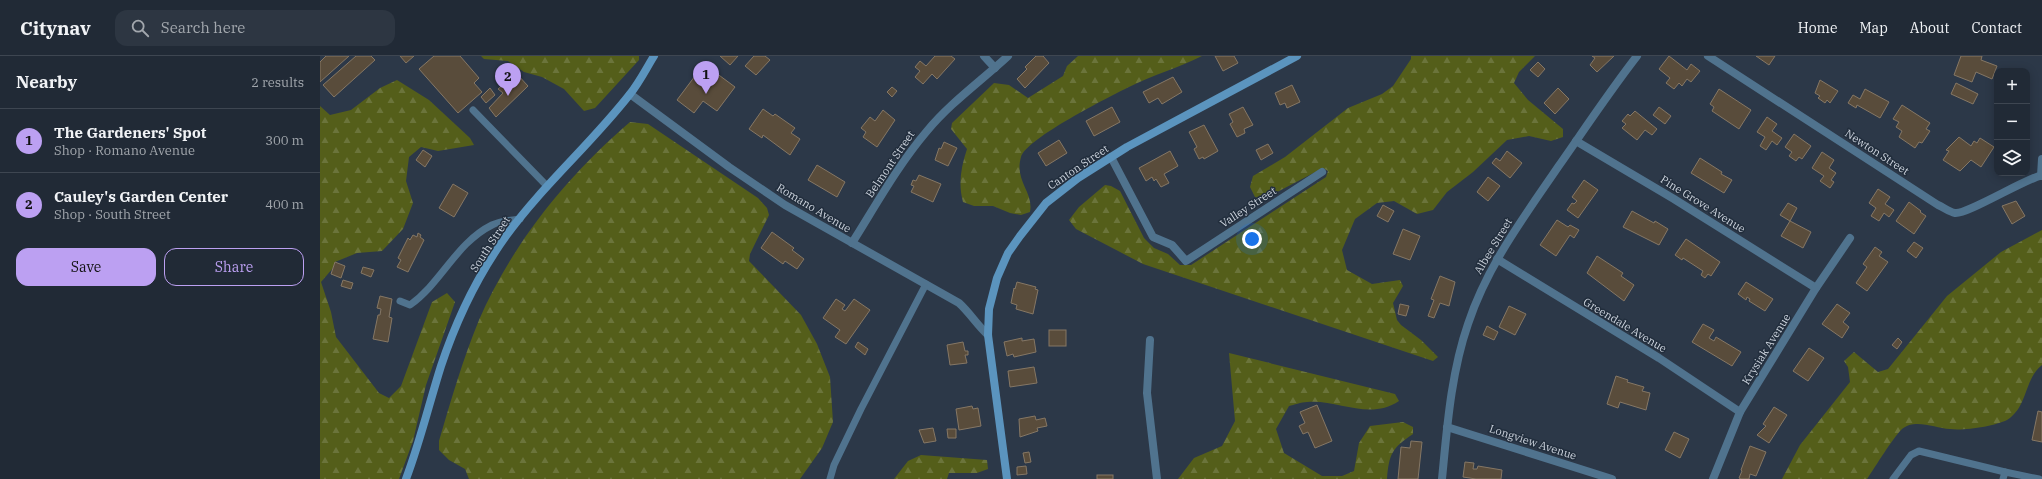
<!DOCTYPE html>
<meta charset="utf-8">
<style>
:root{--surface:#212a36;--page:#2d3642;--text:#f1f3f6;--muted:#a2a7ad;--line:#3e4651;--accent:#bca0f2}
body{margin:0;font-family:"IBM Plex Serif",serif;background:var(--page);color:var(--text)}
.controls{position:absolute;right:12px;top:12px;display:grid;overflow:hidden;border-radius:8px;box-shadow:0 2px 10px #0003}
.controls button{width:36px;height:36px;display:grid;place-items:center;padding:0;border:0;border-bottom:1px solid var(--line);background:var(--surface);color:var(--text);font:20px sans-serif}
.you{position:absolute;left:932px;top:183px;width:14px;height:14px;margin:-10px;border:3px solid #fff;border-radius:50%;background:#1a73e8;box-shadow:0 0 0 6px #1a73e833}
.badge{display:grid;place-items:center;width:26px;height:26px;border-radius:50%;background:var(--accent);color:#111;font-size:13px;font-weight:700}
.pin{position:absolute;translate:-50% -33px;filter:drop-shadow(0 1px 2px #0008)}
.pin::after{content:'';position:absolute;top:21px;width:14px;height:12px;background:inherit;clip-path:polygon(0 0,100% 0,50% 100%)}
.list{margin:0;padding:0;list-style:none}
h2{display:flex;justify-content:space-between;align-items:center;height:52px;margin:0;padding:0 16px;font-size:17px}
h2 small{font-size:13px;font-weight:400;color:var(--muted)}
.list li{display:grid;grid-template-columns:26px 1fr auto;gap:12px;align-items:center;box-sizing:border-box;height:64px;padding:0 16px;border-top:1px solid var(--line)}
.list b{display:block;font-size:15px;white-space:nowrap}
.list p{margin:0;font-size:13px;white-space:nowrap;color:var(--muted)}
.list em{font-size:13px;font-style:normal;color:var(--muted)}
.actions{display:flex;gap:8px;padding:12px 16px}
.actions a{flex:1;padding:9px 0;border:1px solid var(--accent);border-radius:12px;text-align:center;font-size:14px;color:var(--accent)}
.actions .main{background:var(--accent);color:#111}
.icon{flex:none;width:22px;height:22px;fill:none;stroke:currentColor;stroke-width:2;stroke-linecap:round;stroke-linejoin:round}
.map{position:relative;flex:none;width:1722px;height:423px;overflow:hidden}
header{display:flex;align-items:center;gap:24px;box-sizing:border-box;height:56px;padding:0 20px;background:var(--surface);border-bottom:1px solid var(--line)}
header strong{font-size:19px}
nav{display:flex;gap:22px;margin-inline-start:auto;font-size:14px}
.search{width:280px;height:36px;background:var(--page);display:flex;align-items:center;gap:10px;box-sizing:border-box;padding:0 14px;border-radius:12px;color:var(--muted);font-size:15px}
main{display:flex}
aside{flex:1;background:var(--surface)}
.map>svg:first-child{display:block}
.forest{fill:url(#forest-firs)}
.building{fill:#594c3b;stroke:#857765}
.lines{fill:none;stroke-linecap:round;stroke-linejoin:round}
.lane{stroke:#50738e;stroke-width:7}
.street{stroke:#50738e;stroke-width:8}
.secondary{stroke:#5b94be;stroke-width:8}
.labels{text-anchor:middle;stroke-width:3;stroke-linejoin:round;paint-order:stroke}
.street-label{font-size:11px;fill:#cdd4de;stroke:#222e3d}
</style>
<header>
<strong>Citynav</strong>
<div class="search"><svg class="icon" aria-label="search" viewBox="0 0 24 24"><circle cx="10" cy="10" r="6"/><path d="M15 15l6 6"/></svg>Search here</div>
<nav><a>Home</a><a>Map</a><a>About</a><a>Contact</a></nav>
</header>
<main>
<aside>
<h2>Nearby<small>2 results</small></h2>
<ul class="list">
<li><span class="badge">1</span><div><b>The Gardeners' Spot</b><p>Shop · Romano Avenue</p></div><em>300 m</em></li>
<li><span class="badge">2</span><div><b>Cauley's Garden Center</b><p>Shop · South Street</p></div><em>400 m</em></li>
</ul>
<div class="actions"><a class="main">Save</a><a>Share</a></div>
</aside>
<div class="map">
<svg width="1722" height="423" viewBox="0 0 1722 423">
<defs>
<pattern id="forest-firs" width="22" height="20" patternUnits="userSpaceOnUse"><rect width="22" height="20" fill="#545e1a"/><path d="M5 1l3.5 6h-7zM16 11l3.5 6h-7z" fill="#6b743b"/></pattern>
</defs>
<rect width="100%" height="100%" fill="#2c3848"/>
<g class="forest">
<path d="M161,0H319V4L275,52L264,55L244,33L222,21L204,16L188,5L164,3Z"/>
<path d="M758,0H882C858,12 833,19 809,31C789,41 707,82 701,101C694,125 714,136 710,156L701,159L690,157L673,150H654L643,146C638,128 641,111 647,93L631,73L632,67L674,27L689,29L708,42L743,20L747,10Z"/>
<path d="M1091,0H1215L1199,16L1194,27L1208,44L1243,73V81L1231,85L1209,80L1187,84L1153,116L1127,136L1113,154L1097,158L1074,145L1057,147L1035,163L1022,194L1027,214L1052,228L1080,224L1083,230L1073,247L1077,264L1081,269L1101,284L1118,301L1113,305L823,208L756,173L749,164L759,151L785,129L791,130L800,135L824,182L834,192L848,198L860,209H871L1006,121L1008,115L1003,112L944,143L935,141L930,131L933,120L965,101L1028,52L1062,38L1073,30L1091,3Z"/>
<path d="M77,24L109,44L150,82L154,89L118,95L101,91L89,101L86,125L93,147L83,173L62,195L37,197L15,206L13,212L1,226L11,256L16,281L59,337L69,342L81,330L112,246L127,237L135,246L106,329L93,385L79,423H0V50L10,59L31,54L60,32Z"/>
<path d="M310,66L328,68L438,142L447,152L449,159L430,198L429,205L481,259L497,288L510,321L513,366L502,392L480,423H149L145,413L129,404L119,394V385C131,344 143,303 159,264C192,188 247,120 310,66Z"/>
<path d="M1722,174V309C1704,323 1708,351 1687,364C1675,370 1644,375 1630,373C1615,372 1595,362 1582,373C1572,383 1556,410 1547,423H1462L1480,389L1530,326L1528,311L1524,305L1534,296L1558,316L1568,313L1627,240L1681,196Z"/>
<path d="M909,297L1075,338L1079,345C1049,365 1018,343 987,346C981,346 974,349 969,350L956,373L964,397L1002,420H1022L1034,415L1039,387L1050,370L1083,366L1093,371V378C1072,392 1069,398 1067,423H858L874,402L902,390L915,365Z"/>
<path d="M601,399L667,404L668,413L657,417H629L627,423H574L588,405Z"/>
</g>
<g class="building">
<path d="M6,0H29L0,26V6Z"/>
<path d="M36,0H51L55,4L14,41L3,29Z"/>
<path d="M80,0H94L86,7Z"/>
<path d="M114,0H140L159,22L154,27L162,36L138,57L99,13Z"/>
<path d="M400,0H418L410,9Z"/>
<path d="M434,0H445L450,4L436,19L425,10Z"/>
<path d="M615,0H631L635,3L617,23L612,18L603,28L595,21L600,15L595,11L600,5L606,10Z"/>
<path d="M716,0H723L729,7L705,32L697,23L707,13L705,11Z"/>
<path d="M895,0H914L918,7L903,15Z"/>
<path d="M1272,0H1294L1277,16L1270,9L1275,2Z"/>
<path d="M1349,0L1367,14L1371,8L1380,15L1371,26L1367,23L1362,30L1359,27L1354,33L1346,27L1350,22L1339,13Z"/>
<path d="M1436,0H1455L1449,9Z"/>
<path d="M1641,0H1662L1661,4L1677,10L1672,23L1656,16L1652,26L1634,19Z"/>
<path d="M1218,6L1225,13L1218,21L1210,14Z"/>
<path d="M384,8L415,31L397,55L383,45L374,57L357,44Z"/>
<path d="M196,17L208,30L176,61L169,52L183,37L178,33Z"/>
<path d="M853,21L862,36L842,48L838,42L829,47L823,36Z"/>
<path d="M1500,24L1518,35L1510,47L1507,44L1505,47L1498,42L1500,40L1495,37Z"/>
<path d="M1636,27L1658,38L1653,48L1631,38Z"/>
<path d="M972,29L980,46L967,52L965,47L960,49L955,37Z"/>
<path d="M572,31L577,35L572,41L567,36Z"/>
<path d="M170,32L175,39L166,47L161,41Z"/>
<path d="M1238,32L1249,43L1235,58L1224,47Z"/>
<path d="M1399,33L1431,54L1419,73L1392,55L1394,51L1390,48Z"/>
<path d="M1545,33L1569,46L1560,62L1537,49L1536,52L1528,47L1533,39L1540,43Z"/>
<path d="M1582,49L1610,67L1606,73L1610,75L1602,87L1599,86L1595,92L1579,81L1582,75L1576,71L1579,66L1573,63Z"/>
<path d="M792,51L800,66L774,80L766,65Z"/>
<path d="M923,51L933,69L924,73L925,77L917,81L910,68L913,66L909,58Z"/>
<path d="M1339,51L1351,60L1345,68L1333,59Z"/>
<path d="M443,53L453,60L455,58L475,72L471,77L480,83L470,99L443,79L442,82L429,73Z"/>
<path d="M563,54L575,64L557,91L543,81L546,76L541,72L550,61L555,65Z"/>
<path d="M1315,55L1337,73L1332,79L1325,74L1317,84L1302,72L1306,68L1302,65L1308,58L1310,60Z"/>
<path d="M1447,61L1457,68L1452,75L1462,82L1457,89L1452,85L1446,94L1440,90L1445,81L1437,76Z"/>
<path d="M884,69L898,95L884,103L883,101L879,103L874,93L877,91L869,76Z"/>
<path d="M1474,78L1491,90L1482,103L1479,101L1476,105L1469,100L1472,96L1465,91Z"/>
<path d="M1639,81L1651,90L1654,85L1657,87L1660,82L1674,91L1661,111L1651,104L1640,115L1623,104L1629,95L1626,94Z"/>
<path d="M739,84L747,97L726,110L718,97Z"/>
<path d="M624,86L637,92L628,110L615,104L619,92L621,93Z"/>
<path d="M948,88L953,97L941,104L936,94Z"/>
<path d="M103,94L112,100L105,111L96,104Z"/>
<path d="M850,95L858,110L844,118L849,127L841,131L836,123L834,125L832,121L826,125L819,112Z"/>
<path d="M1187,95L1202,107L1190,122L1172,107L1176,102L1180,105Z"/>
<path d="M1502,96L1514,104L1509,112L1516,117L1511,124L1514,126L1510,132L1500,125L1504,120L1492,112Z"/>
<path d="M1380,102L1402,116L1401,118L1412,124L1404,137L1371,117Z"/>
<path d="M497,109L525,126L517,141L488,124Z"/>
<path d="M599,119L621,128L613,146L591,136L594,130L591,129L593,124L596,125Z"/>
<path d="M1168,121L1180,130L1168,145L1157,136Z"/>
<path d="M1264,124L1278,134L1258,162L1247,154L1252,147L1254,148L1257,145L1252,141Z"/>
<path d="M133,128L148,137L134,161L119,152Z"/>
<path d="M1558,133L1570,141L1565,148L1574,154L1569,161L1564,157L1559,165L1551,160L1556,152L1549,147Z"/>
<path d="M1696,145L1705,160L1692,168L1682,150Z"/>
<path d="M1589,146L1601,155L1600,156L1606,160L1594,178L1576,165Z"/>
<path d="M1468,147L1477,152L1470,165L1460,159Z"/>
<path d="M1063,149L1074,155L1068,166L1057,160Z"/>
<path d="M1312,155L1334,167L1335,165L1348,173L1339,189L1303,171Z"/>
<path d="M1237,164L1248,171L1250,169L1259,174L1254,182L1250,179L1236,200L1220,189Z"/>
<path d="M1470,165L1491,176L1483,192L1461,180Z"/>
<path d="M1083,173L1100,180L1090,204L1073,198Z"/>
<path d="M452,176L474,192L472,194L484,203L477,213L465,205L463,208L441,192Z"/>
<path d="M98,177L101,179L100,181L104,184L88,216L77,211L81,204L78,202L88,182L90,184L93,179L97,181Z"/>
<path d="M1366,183L1400,206L1391,220L1388,218L1385,222L1381,219L1383,215L1363,202L1362,204L1355,199Z"/>
<path d="M1594,186L1603,192L1596,202L1587,195Z"/>
<path d="M1555,191L1562,196L1559,200L1568,206L1547,235L1536,227L1547,211L1543,208Z"/>
<path d="M1277,200L1303,217L1301,220L1314,229L1304,245L1267,217Z"/>
<path d="M15,206L25,210L21,222L11,218Z"/>
<path d="M43,211L54,214L51,221L41,217Z"/>
<path d="M1120,220L1135,226L1129,250L1120,247L1114,262L1108,260L1114,244L1111,243Z"/>
<path d="M23,224L33,227L31,233L21,230Z"/>
<path d="M697,226L716,231L715,233L718,234L713,258L696,253L697,249L691,247L694,232L695,233Z"/>
<path d="M1426,226L1453,243L1445,255L1429,245L1430,243L1427,241L1426,244L1418,238Z"/>
<path d="M60,240L72,243L69,261L72,262L68,286L53,283L58,259H60L61,253L57,252Z"/>
<path d="M516,243L525,249L522,253L525,255L534,243L550,254L526,288L515,281L520,274L503,262Z"/>
<path d="M1080,248L1089,250L1086,260L1078,258Z"/>
<path d="M1517,248L1530,257L1523,266L1529,271L1522,282L1502,268Z"/>
<path d="M1189,250L1206,258L1195,279L1179,271Z"/>
<path d="M1383,268L1394,274L1389,282L1394,285L1396,281L1421,296L1412,310L1372,286Z"/>
<path d="M1167,270L1178,276L1174,284L1163,279Z"/>
<rect x="729" y="274" width="17" height="16"/>
<path d="M702,282V285L714,283L716,296L694,301L693,298L687,300L684,286Z"/>
<path d="M1578,282L1582,286L1577,293L1572,289Z"/>
<path d="M538,286L548,293L545,299L535,291Z"/>
<path d="M643,286L645,295H648V299H645L647,307L630,309L627,289Z"/>
<path d="M1489,292L1504,302L1488,325L1473,315Z"/>
<path d="M714,311L717,327L690,331L688,315Z"/>
<path d="M1296,320L1308,324L1307,326L1324,331L1322,335L1330,337L1326,354L1300,346L1298,352L1287,348Z"/>
<path d="M997,349L1012,385L995,392L988,376L983,378L979,370L985,367L980,356Z"/>
<path d="M652,350L653,353L658,352L661,370L639,374L636,353Z"/>
<path d="M1454,351L1467,359L1449,387L1437,379L1446,370L1443,368Z"/>
<path d="M1718,355L1722,356V386L1712,384Z"/>
<path d="M715,360L716,364L725,362L727,370L717,372L718,375L700,381L699,363Z"/>
<path d="M613,372L616,385L604,387L599,374Z"/>
<path d="M627,373H636V382H628Z"/>
<path d="M1354,376L1369,383L1360,402L1345,394Z"/>
<path d="M1091,385L1102,386L1098,423H1078L1081,391L1090,392Z"/>
<path d="M1430,390L1446,396L1436,420L1430,418L1429,423H1421L1419,422L1422,415L1421,414Z"/>
<path d="M709,396L711,406L705,407L703,397Z"/>
<path d="M1145,406L1154,407L1153,413H1157L1158,410L1182,414L1181,423H1156L1143,421Z"/>
<path d="M706,410L707,418L697,419V411Z"/>
<rect x="777" y="419" width="16" height="4"/>
</g>
<g class="lines">
<g class="lane">
<path d="M153,54L227,130"/>
<path d="M80,245L90,249C122,226 136,187 172,169C180,165 191,164 200,163"/>
<path d="M510,423L514,409L541,353L606,228"/>
<path d="M1573,423L1591,399L1599,395L1685,416"/>
<path d="M1683,423L1685,416L1719,423"/>
</g>
<g class="street">
<path d="M664,0L675,12"/>
<path d="M1388,0L1618,149C1623,151 1629,156 1635,157C1646,159 1703,124 1722,119"/>
<path d="M310,38L409,111L465,149L639,247C650,257 657,269 668,279"/>
<path d="M1256,85L1354,143L1496,232"/>
<path d="M791,101L833,181L852,189L866,205L1002,116"/>
<path d="M1721,120L1722,103"/>
<path d="M532,187C556,149 578,109 607,75C630,47 661,25 688,0"/>
<path d="M1177,203L1339,302L1420,356"/>
<path d="M830,284L827,337L837,423"/>
<path d="M1127,371L1292,423"/>
<path d="M1122,423C1127,372 1131,317 1148,268C1167,210 1204,161 1238,111C1264,74 1289,36 1317,0"/>
<path d="M1393,423L1420,356L1496,232L1530,182"/>
</g>
<g class="secondary">
<path d="M86,423C100,386 109,348 121,310C136,265 158,219 186,180C223,129 271,88 310,38C319,27 326,13 334,0"/>
<path d="M687,423L668,279L669,253L677,222L688,197L700,180L726,147L758,122L807,91L977,0"/>
</g>
</g>
<g class="labels">
<g class="street-label">
<text transform="translate(1557 96) rotate(33)" y="4">Newton Street</text>
<text transform="translate(570 108) rotate(-56)" y="4">Belmont Street</text>
<text transform="translate(758 111) rotate(-34)" y="4">Canton Street</text>
<text transform="translate(1383 148) rotate(32)" y="4">Pine Grove Avenue</text>
<text transform="translate(928 151) rotate(-33)" y="4">Valley Street</text>
<text transform="translate(494 152) rotate(31)" y="4">Romano Avenue</text>
<text transform="translate(170 188) rotate(-57)" y="4">South Street</text>
<text transform="translate(1173 190) rotate(-59)" y="4">Albee Street</text>
<text transform="translate(1305 269) rotate(31)" y="4">Greendale Avenue</text>
<text transform="translate(1446 293) rotate(-58)" y="4">Krysiak Avenue</text>
<text transform="translate(1213 386) rotate(18)" y="4">Longview Avenue</text>
</g>
</g>
</svg>
<div class="controls">
<button>+</button>
<button>−</button>
<button><svg class="icon" aria-label="layers" viewBox="0 0 24 24"><path d="M12 4l9 5-9 5-9-5zM3 14l9 5 9-5"/></svg></button>
</div>
<div class="you"></div>
<div class="pin badge" style="left:386px;top:38px">1</div>
<div class="pin badge" style="left:188px;top:40px">2</div>
</div>
</main>
